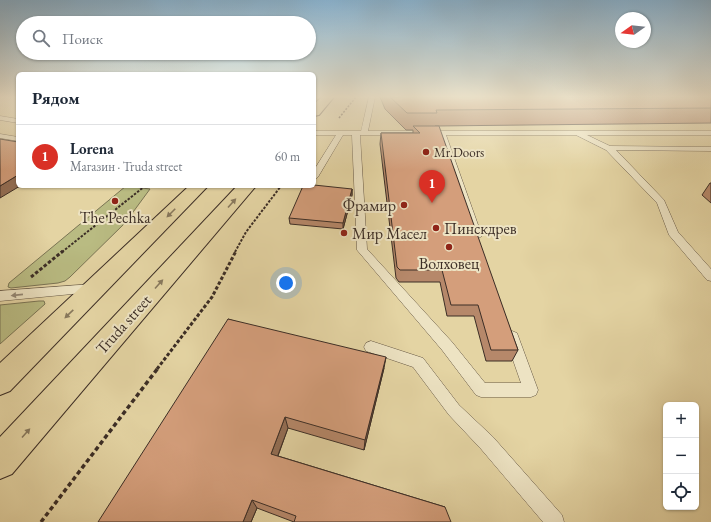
<!DOCTYPE html>
<html lang="ru">
<meta charset="utf-8">
<style>
:root{--surface:#fff;--page:#f2f2f3;--text:#1f2937;--muted:#747a83;--line:#e0e1e3;--accent:#d93025}
body{margin:0;font-family:"EB Garamond",serif;background:var(--page);color:var(--text)}
.controls{position:absolute;right:12px;bottom:12px;display:grid;overflow:hidden;border-radius:6px;box-shadow:0 1px 3px #0004}
.controls button{width:36px;height:36px;display:grid;place-items:center;padding:0;border:0;border-bottom:1px solid var(--line);background:var(--surface);color:var(--text);font:20px sans-serif}
.compass{position:absolute;left:615px;top:12px;width:36px;height:36px;border-radius:50%;background:var(--surface);box-shadow:0 1px 3px #0004;rotate:255deg}
.you{position:absolute;left:286px;top:283px;width:14px;height:14px;margin:-10px;border:3px solid #fff;border-radius:50%;background:#1a73e8;box-shadow:0 0 0 6px #1a73e833}
.badge{display:grid;place-items:center;width:26px;height:26px;border-radius:50%;background:var(--accent);color:#fff;font-size:13px;font-weight:700}
.pin{position:absolute;translate:-50% -33px;filter:drop-shadow(0 1px 2px #0008)}
.pin::after{content:'';position:absolute;top:21px;width:14px;height:12px;background:inherit;clip-path:polygon(0 0,100% 0,50% 100%)}
.list{margin:0;padding:0;list-style:none}
h2{display:flex;justify-content:space-between;align-items:center;height:52px;margin:0;padding:0 16px;font-size:17px}
h2 small{font-size:13px;font-weight:400;color:var(--muted)}
.list li{display:grid;grid-template-columns:26px 1fr auto;gap:12px;align-items:center;box-sizing:border-box;height:64px;padding:0 16px;border-top:1px solid var(--line)}
.list b{display:block;font-size:15px;white-space:nowrap}
.list p{margin:0;font-size:13px;white-space:nowrap;color:var(--muted)}
.list em{font-size:13px;font-style:normal;color:var(--muted)}
.icon{flex:none;width:22px;height:22px;fill:none;stroke:currentColor;stroke-width:2;stroke-linecap:round;stroke-linejoin:round}
.map{position:relative;flex:none;width:711px;height:522px;overflow:hidden}
.search{position:absolute;background:var(--surface);box-shadow:0 1px 3px #0004;left:16px;top:16px;width:300px;height:44px;display:flex;align-items:center;gap:10px;box-sizing:border-box;padding:0 14px;border-radius:22px;color:var(--muted);font-size:15px}
.panel{position:absolute;background:var(--surface);box-shadow:0 1px 3px #0004;left:16px;top:72px;width:300px;height:116px;border-radius:6px}
.map>svg:first-child{display:block}
.green{fill:#b9bb82;stroke:#7a7454}
.lines{fill:none;stroke-linecap:round;stroke-linejoin:round}
.lane-casing{stroke:#665845;stroke-width:1}
.primary-casing{stroke:#3c2e26;stroke-width:2}
.path-far3{stroke:#3c2e26;stroke-width:1.5;stroke-dasharray:2 1.5;stroke-linecap:butt}
.path-far2{stroke:#3c2e26;stroke-width:2;stroke-dasharray:2.5 1.5;stroke-linecap:butt}
.path-far1{stroke:#3c2e26;stroke-width:3;stroke-dasharray:3.5 2;stroke-linecap:butt}
.path{stroke:#3c2e26;stroke-width:3.5;stroke-dasharray:4.5 3;stroke-linecap:butt}
.lane{fill:#ede3c3;fill-rule:evenodd}
.primary{fill:#e4d4a3;fill-rule:evenodd}
.wall{fill:#b6886a;stroke:#3c2e26}
.shaded-wall{fill:#946f56;stroke:#3c2e26}
.building{fill:#d49e7b;stroke:#3c2e26}
.oneway{fill:#88795e}
.oneway2{fill:#948874}
.poi-dot{fill:#8f2418;stroke:#ede3c3;stroke-width:1.5}
.labels{text-anchor:middle;stroke-width:4;stroke-linejoin:round;paint-order:stroke}
.far-poi-label{font-size:13px;fill:#3c2e26;stroke:#ede3c3;text-anchor:start}
.poi-label{font-size:16px;fill:#3c2e26;stroke:#ede3c3}
.street-label{font-size:16px;fill:#3c2e26;stroke:#ede3c3}
</style>
<div class="map">
<svg width="711" height="522" viewBox="0 0 711 522">
<rect width="100%" height="100%" fill="#e4d4a3"/>
<filter id="stains"><feTurbulence type="fractalNoise" baseFrequency=".005" numOctaves="4"/><feColorMatrix values="0 0 0 0 .2 0 0 0 0 .09 0 0 0 0 .02 0 0 0 .5 -.17"/></filter>
<radialGradient id="worn" r=".72"><stop offset=".6" stop-color="#630" stop-opacity="0"/><stop offset="1" stop-color="#630" stop-opacity=".3"/></radialGradient>
<g class="green">
<path d="M126,186L150,189L125,223L70,277L65,281L58,283L11,288L8,287L9,283Z"/>
<path d="M39,301H44L45,304L0,344V305Z"/>
</g>
<g class="lines">
<defs>
<g id="lane">
<path d="M369,97H375L368,131H711V135H587L610,146L711,147V151L616,150L664,200L678,232L711,269V281L707,280L669,235L657,203L606,150L576,135H446L482,236L477,239L472,236L439,135H360L367,249L452,342L485,383H521L505,337L507,333L512,331L517,333L538,390L536,395L531,397H481L476,395L442,350L357,250L352,135H343L318,177L314,180V170L336,135H314V131H361Z"/>
<path d="M0,116L18,119V123L0,120Z"/>
<path d="M0,134L18,137V141L0,138Z"/>
<path d="M93,284L97,285L99,288L97,291L93,292L0,301V291Z"/>
<path d="M371,341L423,358L459,405L493,437L562,515L564,522H543L481,449L449,415L413,367L366,351L364,347L366,343Z"/>
</g>
<g id="primary">
<path d="M322,97H334L319,115L314,116V104Z"/>
<path d="M189,186H208L10,391L0,395V363Z"/>
<path d="M237,186H256L12,474L0,479V437Z"/>
</g>
</defs>
<use href="#lane" class="lane-casing"/>
<use href="#primary" class="primary-casing"/>
<path class="path-far3" d="M339,118L356,97"/>
<g class="path-far2">
<path d="M62,252L145,186"/>
<path d="M235,252L246,232L281,186"/>
</g>
<g class="path-far1">
<path d="M31,277L63,251"/>
<path d="M157,369L212,297L236,251"/>
</g>
<path class="path" d="M41,522L158,368"/>
<use href="#lane" class="lane"/>
<use href="#primary" class="primary"/>
</g>
<g class="wall">
<path d="M380,97H711V123L435,126L518,350L512,361H486L474,316H447L440,282H399L396,278L380,144L381,133H413V130H406L385,109Z"/>
<path d="M710,183H711V203L702,195Z"/>
<path d="M352,189V195L343,229L290,224L289,218Z"/>
<path d="M228,319L384,368L364,450L288,428L278,456L445,507L294,522L257,508L251,522Z"/>
</g>
<g class="shaded-wall">
<path d="M18,175V186H20L0,198V186Z"/>
<path d="M352,189V195L343,229V223Z"/>
<path d="M386,357L384,368L364,450L365,440Z"/>
<path d="M285,417L288,428L275,463L271,454Z"/>
<path d="M252,500L257,508L251,522H243Z"/>
</g>
<g class="building">
<path d="M390,97H711V108L436,110L437,113H407Z"/>
<path d="M413,126H439L518,350H491L478,305H451L442,270H400L397,267L381,133H420Z"/>
<path d="M0,139L18,142V175L0,186Z"/>
<path d="M314,185L352,189L343,223L289,218L303,186H314Z"/>
<path d="M228,319L386,357L365,440L285,417L271,454L445,507L451,522H294L296,516L252,500L243,522H98Z"/>
</g>
<defs><path id="oneway-solid" d="M-6-.8H1V-3.2L6.5 0L1 3.2V.8H-6Z"/></defs>
<g class="oneway">
<use href="#oneway-solid" transform="translate(232 203) rotate(-48)"/>
<use href="#oneway-solid" transform="translate(171 213) rotate(135)"/>
<use href="#oneway-solid" transform="translate(159 284) rotate(-48)"/>
<use href="#oneway-solid" transform="translate(69 314) rotate(136)"/>
<use href="#oneway-solid" transform="translate(26 433) rotate(-48)"/>
</g>
<use class="oneway2" href="#oneway-solid" transform="translate(17 295) rotate(174)"/>
<linearGradient id="sky" x2="0" y2="1"><stop stop-color="#89b4d2"/><stop offset="0.57" stop-color="#f3ecd6"/><stop offset="1" stop-color="#f3ecd6" stop-opacity="0"/></linearGradient>
<rect width="711" height="170" fill="url(#sky)"/>
<g class="poi-dot">
<circle cx="426" cy="152" r="4"/>
<circle cx="115" cy="201" r="4"/>
<circle cx="404" cy="205" r="4"/>
<circle cx="436" cy="228" r="4"/>
<circle cx="344" cy="233" r="4"/>
<circle cx="449" cy="247" r="4"/>
</g>
<g class="labels">
<g class="far-poi-label">
<text x="434" y="157">Mr.Doors</text>
</g>
<g class="poi-label">
<text x="396" y="211" text-anchor="end">Фрамир</text>
<text x="115" y="223">The Pechka</text>
<text x="444" y="234" text-anchor="start">Пинскдрев</text>
<text x="352" y="239" text-anchor="start">Мир Масел</text>
<text x="449" y="269">Волховец</text>
</g>
<g class="street-label">
<text transform="translate(123 324) rotate(-48)" y="6">Truda street</text>
</g>
</g>
<rect width="100%" height="100%" filter="url(#stains)"/>
<rect width="100%" height="100%" fill="url(#worn)"/>
</svg>
<div class="controls">
<button>+</button>
<button>−</button>
<button><svg class="icon" aria-label="locate" viewBox="0 0 24 24"><circle cx="12" cy="12" r="6"/><path d="M12 2v4M12 18v4M2 12h4M18 12h4"/></svg></button>
</div>
<svg class="compass" viewBox="-18 -18 36 36"><path d="M0-13l5 13h-10z" fill="#e53935"/><path d="M0 13l5-13h-10z" fill="#747a83"/></svg>
<div class="you"></div>
<div class="pin badge" style="left:432px;top:203px">1</div>
<div class="search"><svg class="icon" aria-label="search" viewBox="0 0 24 24"><circle cx="10" cy="10" r="6"/><path d="M15 15l6 6"/></svg>Поиск</div>
<section class="panel">
<h2>Рядом<small></small></h2>
<ul class="list">
<li><span class="badge">1</span><div><b>Lorena</b><p>Магазин · Truda street</p></div><em>60 m</em></li>
</ul>
</section>
</div>
